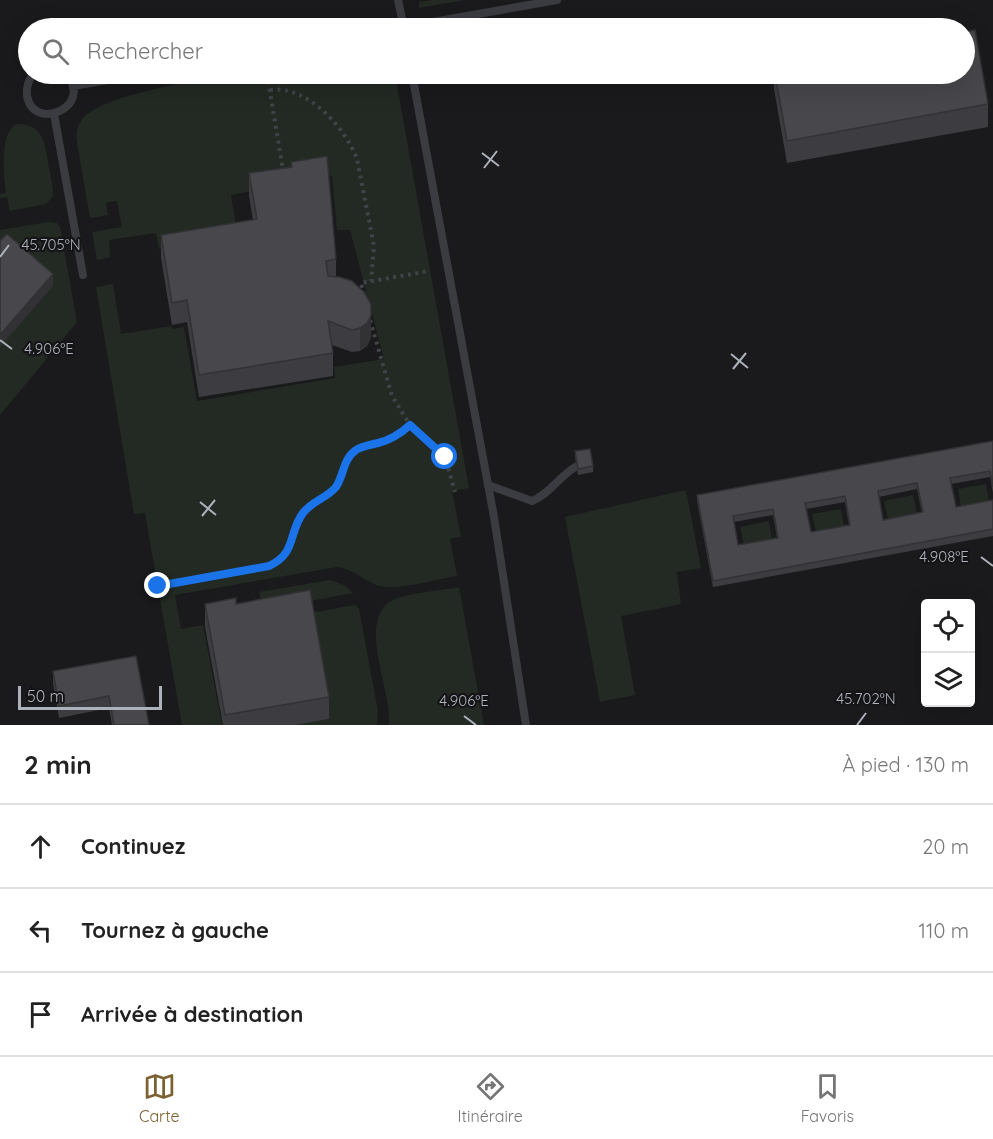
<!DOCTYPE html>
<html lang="fr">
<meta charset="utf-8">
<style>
:root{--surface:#fff;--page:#f6f6f6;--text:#222;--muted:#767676;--line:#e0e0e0;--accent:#7c6232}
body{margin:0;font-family:Quicksand,sans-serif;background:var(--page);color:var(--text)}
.controls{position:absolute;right:18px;bottom:18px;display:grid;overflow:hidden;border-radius:6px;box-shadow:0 6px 24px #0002}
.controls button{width:54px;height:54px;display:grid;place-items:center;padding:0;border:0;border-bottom:2px solid var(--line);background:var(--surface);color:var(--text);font:30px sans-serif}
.scale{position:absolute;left:18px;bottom:15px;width:144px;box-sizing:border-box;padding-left:6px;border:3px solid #adb1bb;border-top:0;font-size:16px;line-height:21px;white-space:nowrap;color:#adb1bb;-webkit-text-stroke:4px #151517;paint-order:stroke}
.stop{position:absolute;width:18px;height:18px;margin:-14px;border:4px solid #1a73e8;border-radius:50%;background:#fff}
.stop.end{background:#1a73e8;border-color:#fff;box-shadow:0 2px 6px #0008}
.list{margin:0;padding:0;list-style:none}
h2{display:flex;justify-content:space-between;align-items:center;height:78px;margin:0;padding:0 24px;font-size:26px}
h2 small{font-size:20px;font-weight:400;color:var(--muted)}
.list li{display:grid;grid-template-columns:39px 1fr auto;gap:18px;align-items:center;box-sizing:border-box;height:84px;padding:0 24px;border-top:2px solid var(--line)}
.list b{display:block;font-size:22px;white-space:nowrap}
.list em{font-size:20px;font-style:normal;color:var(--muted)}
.icon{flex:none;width:33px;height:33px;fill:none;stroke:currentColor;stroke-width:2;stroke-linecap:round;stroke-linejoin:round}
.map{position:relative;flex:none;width:993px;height:725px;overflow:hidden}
.search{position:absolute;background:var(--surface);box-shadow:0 6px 24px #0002;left:18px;right:18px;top:18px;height:66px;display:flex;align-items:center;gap:15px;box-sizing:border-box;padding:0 21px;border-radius:33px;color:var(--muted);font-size:22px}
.sheet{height:330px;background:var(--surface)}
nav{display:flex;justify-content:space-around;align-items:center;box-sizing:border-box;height:84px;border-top:2px solid var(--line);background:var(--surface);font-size:16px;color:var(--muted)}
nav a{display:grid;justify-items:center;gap:3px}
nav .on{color:var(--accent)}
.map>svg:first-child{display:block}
.green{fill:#222a23}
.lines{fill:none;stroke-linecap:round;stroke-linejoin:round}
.path{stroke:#414348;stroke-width:4;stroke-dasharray:3 4.5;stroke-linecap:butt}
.lane{stroke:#3b3c41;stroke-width:8}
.wall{fill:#3d3d41;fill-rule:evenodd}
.shaded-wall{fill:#323235}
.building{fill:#47474c;stroke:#323235;stroke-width:1.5;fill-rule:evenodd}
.route{stroke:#1a73e8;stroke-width:8}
.ticks{fill:none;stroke:#adb1bb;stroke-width:2}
.ticks-label{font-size:15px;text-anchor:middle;fill:#adb1bb;stroke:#151517;stroke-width:4.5;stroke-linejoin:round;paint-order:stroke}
</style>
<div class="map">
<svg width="993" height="725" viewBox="0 0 993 725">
<rect width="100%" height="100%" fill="#1a1a1c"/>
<g class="green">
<path d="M432,0H465L419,8V2Z"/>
<path d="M239,74H395L469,488L452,491L461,537L450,539L457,576C437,579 394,592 376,585C362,579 353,569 337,567L175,595L181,629L203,625L222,725H182L145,513L134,514L96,287L113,284L121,334L171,326L172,329L184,327L197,401L335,378L334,367L384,359L350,230H337L332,176L231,195L236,226L201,242L159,249L156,233L109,240L110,257L97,260L92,232L122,227L117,201L106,203L108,215L90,218L77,143C76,135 76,128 81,121C98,94 206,79 239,74Z"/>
<path d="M17,124C45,124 45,146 49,168C51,177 53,187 53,196L46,204L10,211L7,197L0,198V194L6,193C3,171 0,132 17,124Z"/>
<path d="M48,222L57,223L60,227L77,322L0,415V230Z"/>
<path d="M986,484L989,501L961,507L958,489Z"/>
<path d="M686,490L701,568L677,572L681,604L621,616L635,695L600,702L565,517Z"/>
<path d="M913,495L917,514L888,519L884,501Z"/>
<path d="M841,509L844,527L816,532L812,514Z"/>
<path d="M769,521L772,539L744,545L740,527Z"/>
<path d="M330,580L344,585L353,593L263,610L259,592Z"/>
<path d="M459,587L484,725H389C393,692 354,616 395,599C412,592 440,591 459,587Z"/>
<path d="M355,605L359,609L378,711L377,725H297L329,719L310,613Z"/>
</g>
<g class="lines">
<g class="path">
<path d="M267,74L283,170"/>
<path d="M270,90C307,85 345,127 357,159L374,246L371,281"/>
<path d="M364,295L361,283L429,271"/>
<path d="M370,320L392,396L410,425L445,457L455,492"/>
<path d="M158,586L269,566C297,553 288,533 303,513C312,501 327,498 336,487C343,477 343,463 352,453C361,444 375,444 387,440C396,437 403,431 410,425"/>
</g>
<g class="lane">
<path d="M398,0L404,28"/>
<path d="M399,28L557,0"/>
<path d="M34,74C28,80 26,87 27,96C34,133 95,106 66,74"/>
<path d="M412,74L494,517L526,725"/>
<path d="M73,86L143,74"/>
<path d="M54,114L83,275"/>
<path d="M488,485L532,501C550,494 560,475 577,466"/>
</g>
</g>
<g class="wall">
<path d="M774,74H964L988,104V127L787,163L774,89Z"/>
<path d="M291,162L336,259V276L371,338L367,346L360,351L352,352L332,345L333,353V376L199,397L187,322L172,325L161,258V235L253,220L249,196V173L291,167Z"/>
<path d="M993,441V493L990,477L951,484L956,507L993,500V536L713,587L697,501V495ZM917,489L922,513L883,520L879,497ZM845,502L849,525L811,532L806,509ZM773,515L777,538L738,545L734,522Z"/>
<path d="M575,451L593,466V472L578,475L575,457Z"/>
<path d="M205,604H236L329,697V719L296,725H223L205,627Z"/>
<path d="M136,656L149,725H112L109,708L59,718L53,683V671Z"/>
</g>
<g class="shaded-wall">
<path d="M53,274V286L0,347V335Z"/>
<path d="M371,316V338L367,346L360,351V328Z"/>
</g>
<g class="building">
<path d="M975,30L988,104L787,141L775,74H964V32Z"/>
<path d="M327,156L336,259L326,261L328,276L339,277L352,281L364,292L371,304V316L367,323L360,328L352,330L328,321L333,353L199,375L187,300L172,303L161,235L257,219L249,173L292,167L291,162Z"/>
<path d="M7,234L53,274L0,335V241Z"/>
<path d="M993,441V487L990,471L950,478L956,507L993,500V529L713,581L697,495ZM917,483L923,512L883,520L878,491ZM845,496L850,525L811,532L805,503ZM773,509L778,538L738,545L733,516Z"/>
<path d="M590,449L593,466L578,469L575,451Z"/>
<path d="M310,590L329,697L225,715L205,604L236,598V604Z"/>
<path d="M136,656L149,725H114L109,696L59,706L53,671Z"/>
</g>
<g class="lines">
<path class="route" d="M158,586L269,566C297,553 288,533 303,513C312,501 327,498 336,487C344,475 343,459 356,450C362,446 370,445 378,443C391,440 400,434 410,425L445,457"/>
</g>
<path class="ticks" d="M482,153L499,166M484,168L497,151M0,257L9,245M0,340L12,349M731,354L748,368M733,369L746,353M200,502L216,515M202,516L215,500M981,557L993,566M464,716L476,725M857,725L866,713"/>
<g class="ticks-label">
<text x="51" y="250">45.705°N</text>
<text x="49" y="354">4.906°E</text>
<text x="944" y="562">4.908°E</text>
<text x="866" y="704">45.702°N</text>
<text x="464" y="706">4.906°E</text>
</g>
</svg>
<div class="controls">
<button><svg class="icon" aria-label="locate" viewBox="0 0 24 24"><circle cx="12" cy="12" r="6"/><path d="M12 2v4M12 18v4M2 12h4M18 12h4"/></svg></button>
<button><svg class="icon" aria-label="layers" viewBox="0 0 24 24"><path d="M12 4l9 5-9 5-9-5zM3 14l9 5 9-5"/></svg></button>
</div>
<div class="scale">50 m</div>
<div class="stop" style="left:445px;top:457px"></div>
<div class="stop end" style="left:158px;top:586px"></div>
<div class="search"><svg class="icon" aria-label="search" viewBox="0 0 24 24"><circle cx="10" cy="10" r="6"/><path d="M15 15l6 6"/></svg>Rechercher</div>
</div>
<section class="sheet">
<h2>2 min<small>À pied · 130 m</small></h2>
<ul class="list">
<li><svg class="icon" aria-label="ahead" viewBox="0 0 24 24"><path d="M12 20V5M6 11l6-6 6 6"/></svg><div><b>Continuez</b></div><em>20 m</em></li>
<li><svg class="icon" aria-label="left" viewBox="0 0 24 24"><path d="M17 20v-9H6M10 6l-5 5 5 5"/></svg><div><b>Tournez à gauche</b></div><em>110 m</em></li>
<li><svg class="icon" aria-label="arrive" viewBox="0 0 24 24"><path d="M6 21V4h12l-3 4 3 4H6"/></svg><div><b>Arrivée à destination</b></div></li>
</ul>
</section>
<nav>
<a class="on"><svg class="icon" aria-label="map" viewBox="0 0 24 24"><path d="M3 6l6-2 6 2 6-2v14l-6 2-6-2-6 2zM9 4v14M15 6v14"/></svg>Carte</a>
<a><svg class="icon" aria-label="directions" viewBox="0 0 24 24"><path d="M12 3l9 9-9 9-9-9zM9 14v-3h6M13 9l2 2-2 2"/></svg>Itinéraire</a>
<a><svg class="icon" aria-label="saved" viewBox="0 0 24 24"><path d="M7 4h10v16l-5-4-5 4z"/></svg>Favoris</a>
</nav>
